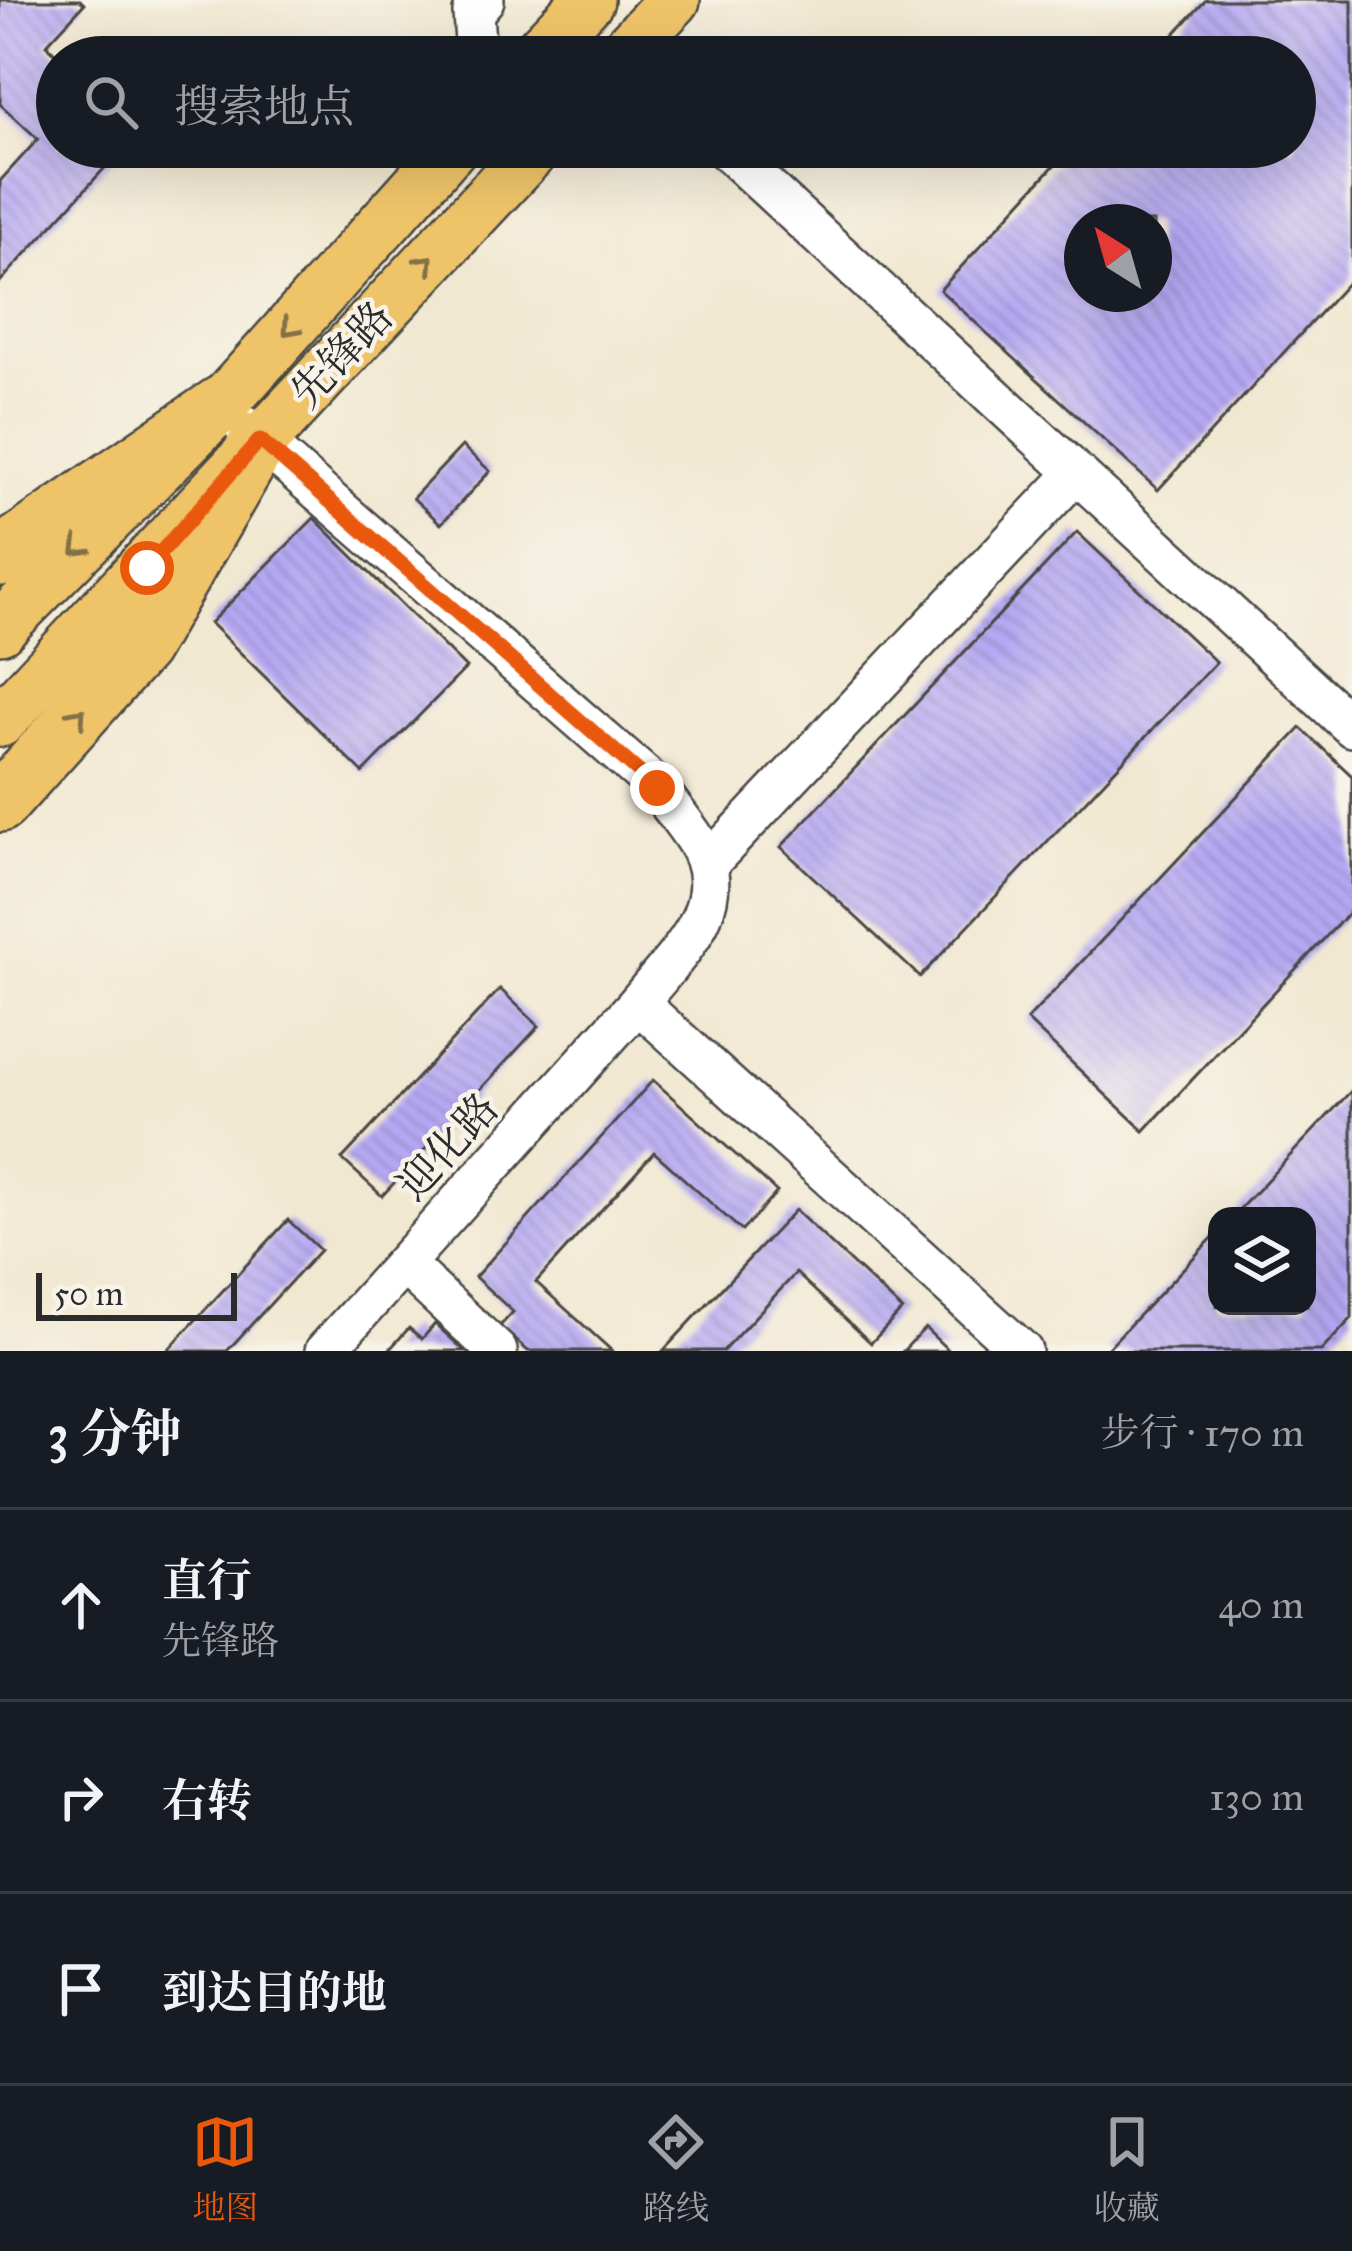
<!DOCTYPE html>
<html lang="zh">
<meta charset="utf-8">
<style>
:root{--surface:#171b24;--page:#20242c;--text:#f1f3f6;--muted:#9ea1a6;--line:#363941;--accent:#ea580c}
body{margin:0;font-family:"IM FELL Great Primer","Noto Serif SC",serif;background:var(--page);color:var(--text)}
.controls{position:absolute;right:36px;bottom:36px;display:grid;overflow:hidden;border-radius:24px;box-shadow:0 12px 48px #0002}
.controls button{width:108px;height:108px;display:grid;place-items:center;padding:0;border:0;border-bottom:3px solid var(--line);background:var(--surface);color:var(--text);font:60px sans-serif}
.compass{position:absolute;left:1064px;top:204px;width:108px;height:108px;border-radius:50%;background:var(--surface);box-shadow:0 12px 48px #0002;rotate:323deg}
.scale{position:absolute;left:36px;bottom:30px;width:201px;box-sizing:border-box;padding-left:12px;border:6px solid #2b2b2b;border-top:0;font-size:33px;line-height:42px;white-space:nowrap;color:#2b2b2b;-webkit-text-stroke:9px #f7f3e8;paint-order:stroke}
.stop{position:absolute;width:36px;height:36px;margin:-27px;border:9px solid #ea580c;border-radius:50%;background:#fff}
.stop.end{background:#ea580c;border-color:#fff;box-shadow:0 3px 12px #0008}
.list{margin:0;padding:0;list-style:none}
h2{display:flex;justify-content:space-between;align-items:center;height:156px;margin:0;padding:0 48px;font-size:51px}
h2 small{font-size:39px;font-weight:400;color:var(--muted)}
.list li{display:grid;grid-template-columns:78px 1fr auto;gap:36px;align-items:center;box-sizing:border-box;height:192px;padding:0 48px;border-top:3px solid var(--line)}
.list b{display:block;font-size:45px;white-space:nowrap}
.list p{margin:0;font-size:39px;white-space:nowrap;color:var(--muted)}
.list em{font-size:39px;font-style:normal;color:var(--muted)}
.icon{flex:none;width:66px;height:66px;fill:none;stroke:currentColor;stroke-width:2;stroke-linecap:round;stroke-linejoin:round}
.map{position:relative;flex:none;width:1352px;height:1351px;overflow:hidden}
.search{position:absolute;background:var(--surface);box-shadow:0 12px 48px #0002;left:36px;right:36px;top:36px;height:132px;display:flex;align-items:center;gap:30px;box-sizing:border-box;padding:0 42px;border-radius:66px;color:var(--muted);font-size:45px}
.sheet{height:732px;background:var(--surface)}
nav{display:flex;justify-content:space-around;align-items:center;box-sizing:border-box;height:168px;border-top:3px solid var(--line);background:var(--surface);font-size:33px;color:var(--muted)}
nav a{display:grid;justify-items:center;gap:6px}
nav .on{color:var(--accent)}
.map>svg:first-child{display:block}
.building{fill:url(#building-back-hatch);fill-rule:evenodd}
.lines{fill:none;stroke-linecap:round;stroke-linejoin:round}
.minor-casing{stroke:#494744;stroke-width:44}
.major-casing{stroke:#494744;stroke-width:56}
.highway-casing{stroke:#494744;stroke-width:62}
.minor{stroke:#fff;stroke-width:39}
.major{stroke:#efc469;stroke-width:51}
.highway{stroke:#efc469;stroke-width:57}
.oneway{stroke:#837047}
.route{stroke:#ea580c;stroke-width:15}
.labels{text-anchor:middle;stroke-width:9;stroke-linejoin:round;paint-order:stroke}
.street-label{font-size:42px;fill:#2b2b2b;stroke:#f7f3e8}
</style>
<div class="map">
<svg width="1352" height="1351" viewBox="0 0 1352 1351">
<defs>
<pattern id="building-back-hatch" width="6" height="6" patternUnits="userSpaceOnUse" patternTransform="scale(3)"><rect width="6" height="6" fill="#b6a9f4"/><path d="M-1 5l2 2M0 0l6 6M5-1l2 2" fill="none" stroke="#948ac6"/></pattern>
</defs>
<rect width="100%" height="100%" fill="#f7f3e8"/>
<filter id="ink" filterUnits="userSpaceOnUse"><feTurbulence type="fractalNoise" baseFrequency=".00833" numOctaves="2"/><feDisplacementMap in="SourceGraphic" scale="24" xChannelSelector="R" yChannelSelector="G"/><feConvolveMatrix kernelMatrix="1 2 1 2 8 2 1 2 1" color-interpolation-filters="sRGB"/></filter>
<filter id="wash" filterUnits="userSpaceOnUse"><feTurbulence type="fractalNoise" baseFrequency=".004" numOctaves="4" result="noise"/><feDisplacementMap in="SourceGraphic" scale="48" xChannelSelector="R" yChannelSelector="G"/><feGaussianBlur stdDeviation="2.7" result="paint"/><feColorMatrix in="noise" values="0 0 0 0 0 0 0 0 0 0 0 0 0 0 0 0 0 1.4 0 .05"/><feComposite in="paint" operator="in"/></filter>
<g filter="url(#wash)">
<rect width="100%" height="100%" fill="#f1e8d1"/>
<g id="blocks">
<g class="building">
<path d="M0,0H80L84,4L46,45L57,55V147H124L0,282V181L38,139L0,104Z"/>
<path d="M1206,0H1352V278L1158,490L940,290L1071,147H1295V57H1153ZM1082,222H1154V294H1082Z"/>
<path d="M462,446L490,471L441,524L413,498Z"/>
<path d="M314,518L466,668L363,773L210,623Z"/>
<path d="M1077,532L1216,662L920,977L781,847Z"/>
<path d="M1301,728L1352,776V909L1144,1131L1027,1020Z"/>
<path d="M500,989L539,1026L382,1196L342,1159Z"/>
<path d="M653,1080L777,1192L742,1231L654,1152L536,1282L612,1351H528L500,1326L513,1312L475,1277Z"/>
<path d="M1352,1090V1318L1321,1351H1105L1217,1233V1306H1307V1216H1233Z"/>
<path d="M795,1210L902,1310L871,1343L796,1273L723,1351H663Z"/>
<path d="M288,1220L320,1250L227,1351H167Z"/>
<path d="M435,1324L465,1351H388L409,1328L422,1339Z"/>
<path d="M925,1328L949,1351H903Z"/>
</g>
</g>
</g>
<g filter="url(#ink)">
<use href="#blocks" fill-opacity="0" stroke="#494744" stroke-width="3"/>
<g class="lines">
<defs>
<g id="minor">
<path d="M476,57L473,13L484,0"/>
<path d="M723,147L1352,727"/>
<path d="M243,425L657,787C669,805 684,822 696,841C735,906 676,954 638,1003L1022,1351"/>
<path d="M707,865L1076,473"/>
<path d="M405,1265L497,1351"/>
<path d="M325,1351L638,1003"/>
</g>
<g id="major">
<path d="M534,57L588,0"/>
<path d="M620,57L674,0"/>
<path d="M0,628L221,405L452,147"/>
<path d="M0,721L536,147"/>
</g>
<g id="highway">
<path d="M0,557L221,405"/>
<path d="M0,803L140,647L260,440"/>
</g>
</defs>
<use href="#minor" class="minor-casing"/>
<use href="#major" class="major-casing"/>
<use href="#highway" class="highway-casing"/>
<use href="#minor" class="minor"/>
<use href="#major" class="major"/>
<use href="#highway" class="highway"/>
</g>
<defs><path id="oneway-chevron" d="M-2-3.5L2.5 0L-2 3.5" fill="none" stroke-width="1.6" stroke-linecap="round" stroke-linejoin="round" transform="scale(3)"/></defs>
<g class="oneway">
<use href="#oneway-chevron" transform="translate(426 263) rotate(-47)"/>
<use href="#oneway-chevron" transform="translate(290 328) rotate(132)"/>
<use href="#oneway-chevron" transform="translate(79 548) rotate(135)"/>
<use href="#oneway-chevron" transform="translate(78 716) rotate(-48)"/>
</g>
</g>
<g class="lines" filter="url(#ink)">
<path class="route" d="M147,568L260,440L657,788"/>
</g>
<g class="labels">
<g class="street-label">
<text transform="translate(341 354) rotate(-47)" y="15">先锋路</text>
<text transform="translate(447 1146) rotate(-48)" y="15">迎化路</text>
</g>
</g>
</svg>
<div class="controls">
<button><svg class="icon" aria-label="layers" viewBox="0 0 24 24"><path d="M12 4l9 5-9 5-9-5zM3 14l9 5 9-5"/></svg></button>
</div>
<svg class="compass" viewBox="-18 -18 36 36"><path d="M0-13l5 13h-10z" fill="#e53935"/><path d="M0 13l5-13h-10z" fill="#9ea1a6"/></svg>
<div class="scale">50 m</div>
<div class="stop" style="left:147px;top:568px"></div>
<div class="stop end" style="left:657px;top:788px"></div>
<div class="search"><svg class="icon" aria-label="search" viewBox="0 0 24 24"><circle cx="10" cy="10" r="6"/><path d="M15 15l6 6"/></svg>搜索地点</div>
</div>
<section class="sheet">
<h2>3 分钟<small>步行 · 170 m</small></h2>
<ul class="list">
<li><svg class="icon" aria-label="ahead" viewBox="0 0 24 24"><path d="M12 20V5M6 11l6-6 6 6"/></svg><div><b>直行</b><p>先锋路</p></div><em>40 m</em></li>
<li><svg class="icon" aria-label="right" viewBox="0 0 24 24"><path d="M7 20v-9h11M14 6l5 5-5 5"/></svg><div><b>右转</b></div><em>130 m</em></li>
<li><svg class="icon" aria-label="arrive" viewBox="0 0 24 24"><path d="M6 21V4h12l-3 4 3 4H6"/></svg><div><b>到达目的地</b></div></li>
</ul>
</section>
<nav>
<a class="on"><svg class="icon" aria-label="map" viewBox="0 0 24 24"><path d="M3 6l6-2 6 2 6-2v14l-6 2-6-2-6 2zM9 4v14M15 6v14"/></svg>地图</a>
<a><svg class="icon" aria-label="directions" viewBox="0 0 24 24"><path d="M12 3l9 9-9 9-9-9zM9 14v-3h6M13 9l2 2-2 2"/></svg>路线</a>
<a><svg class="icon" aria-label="saved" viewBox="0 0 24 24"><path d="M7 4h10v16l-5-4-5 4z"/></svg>收藏</a>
</nav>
